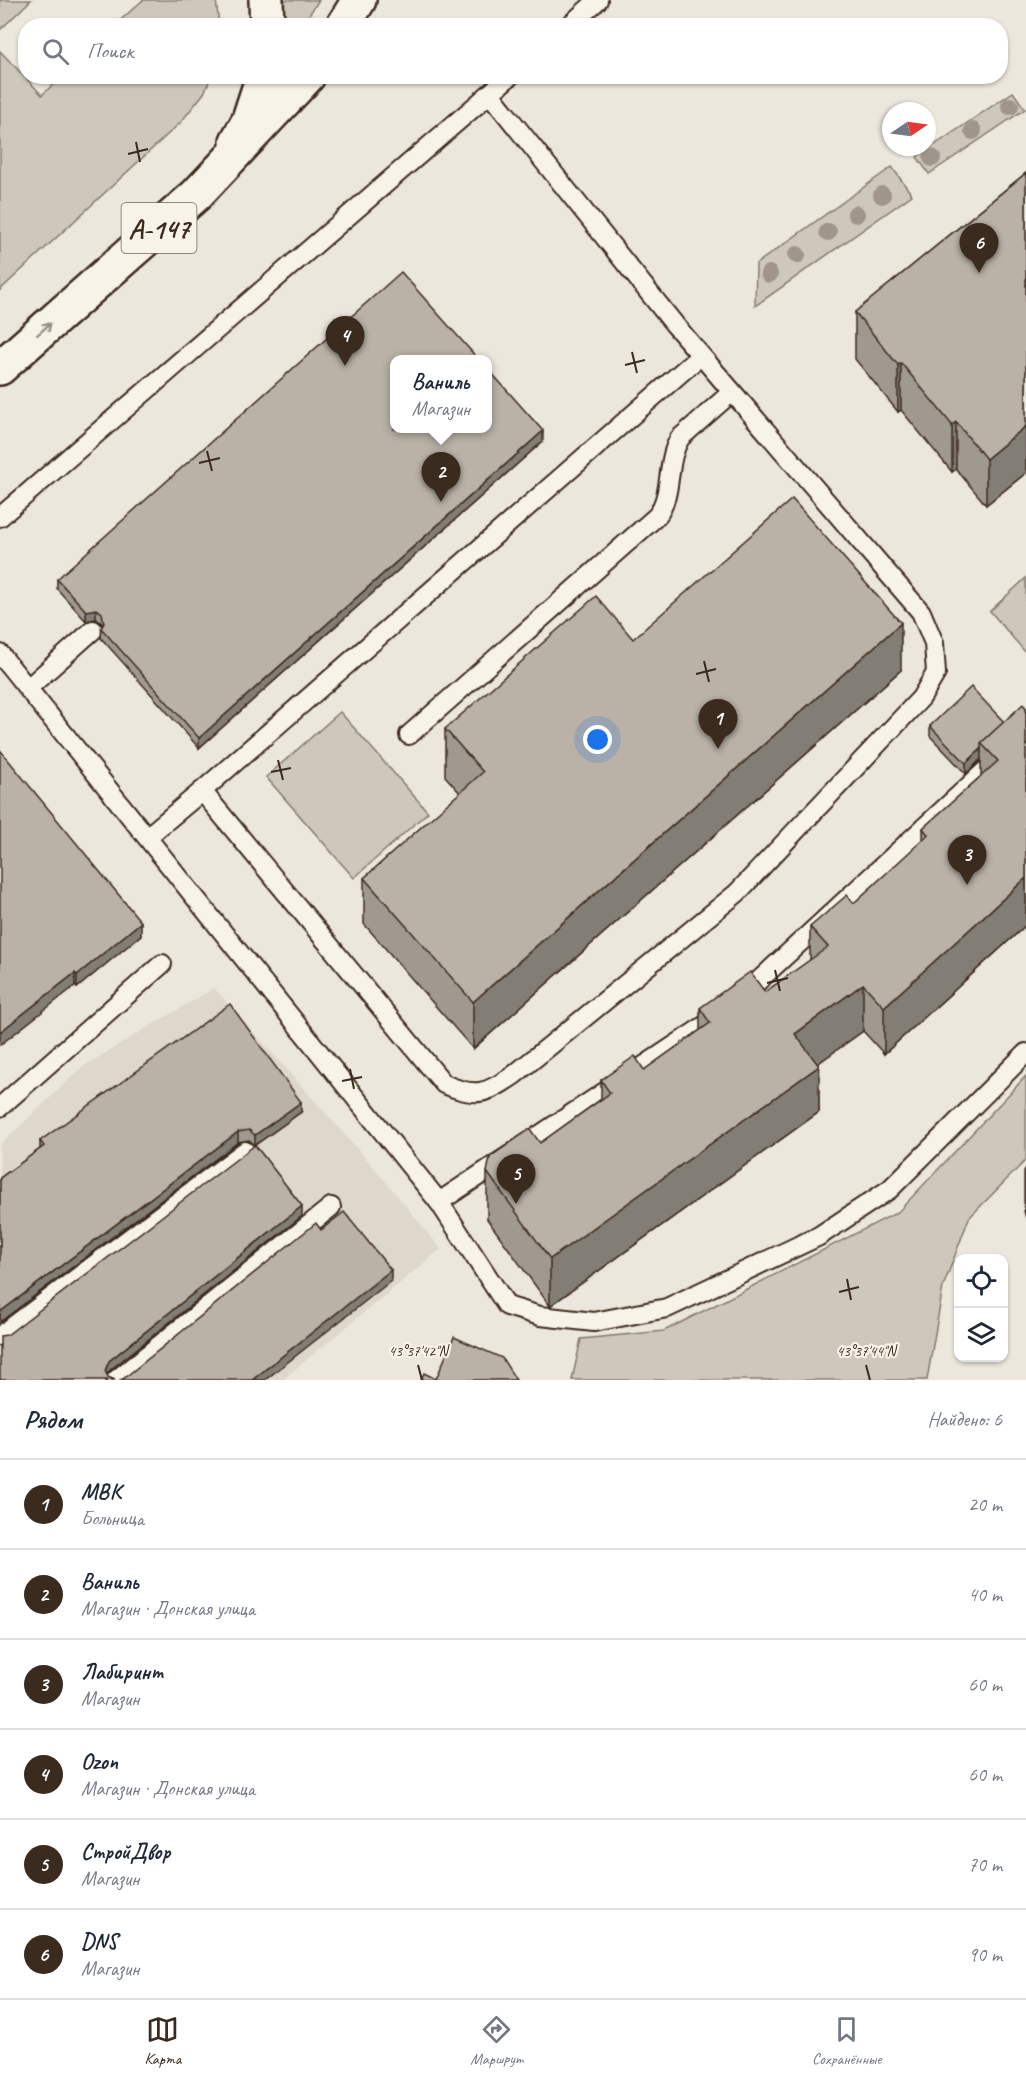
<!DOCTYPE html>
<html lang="ru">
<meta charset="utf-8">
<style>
:root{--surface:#fff;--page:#f2f2f3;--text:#1f2937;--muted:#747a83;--line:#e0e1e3;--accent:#3b2a1e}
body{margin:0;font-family:Caveat,sans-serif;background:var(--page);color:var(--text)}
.controls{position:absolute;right:18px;bottom:18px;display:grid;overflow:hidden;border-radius:12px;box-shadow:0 2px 4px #0004}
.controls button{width:54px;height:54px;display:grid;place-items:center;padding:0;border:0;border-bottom:2px solid var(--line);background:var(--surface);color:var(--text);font:30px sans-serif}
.compass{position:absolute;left:882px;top:102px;width:54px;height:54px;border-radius:50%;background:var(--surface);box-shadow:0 2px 4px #0004;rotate:77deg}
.you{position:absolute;left:598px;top:740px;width:21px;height:21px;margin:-15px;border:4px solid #fff;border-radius:50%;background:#1a73e8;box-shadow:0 0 0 9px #1a73e833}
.badge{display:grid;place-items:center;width:39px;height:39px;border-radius:50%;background:var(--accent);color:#fff;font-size:20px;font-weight:700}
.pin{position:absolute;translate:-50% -50px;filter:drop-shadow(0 2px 3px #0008)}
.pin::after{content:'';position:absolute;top:32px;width:21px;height:18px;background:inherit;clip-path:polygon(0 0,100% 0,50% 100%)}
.popup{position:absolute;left:390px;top:355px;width:102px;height:78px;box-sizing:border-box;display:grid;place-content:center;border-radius:12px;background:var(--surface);filter:drop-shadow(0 2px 4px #0005);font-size:20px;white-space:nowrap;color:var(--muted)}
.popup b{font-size:22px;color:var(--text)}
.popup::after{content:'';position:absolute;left:50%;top:100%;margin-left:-12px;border:12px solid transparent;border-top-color:var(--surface)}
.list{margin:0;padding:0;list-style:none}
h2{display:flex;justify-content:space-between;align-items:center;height:78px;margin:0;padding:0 24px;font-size:26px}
h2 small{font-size:20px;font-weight:400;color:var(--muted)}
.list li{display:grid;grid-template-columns:39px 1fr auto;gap:18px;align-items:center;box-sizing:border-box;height:90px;padding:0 24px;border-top:2px solid var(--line)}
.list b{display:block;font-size:22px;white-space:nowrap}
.list p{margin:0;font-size:20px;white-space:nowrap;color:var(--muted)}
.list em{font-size:20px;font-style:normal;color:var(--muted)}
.icon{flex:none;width:33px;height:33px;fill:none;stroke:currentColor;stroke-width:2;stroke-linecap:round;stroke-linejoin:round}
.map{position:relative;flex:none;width:1026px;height:1380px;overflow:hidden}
.search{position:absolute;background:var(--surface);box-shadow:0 2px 4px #0004;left:18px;right:18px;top:18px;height:66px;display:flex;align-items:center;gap:15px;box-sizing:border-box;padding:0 21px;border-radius:24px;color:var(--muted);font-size:22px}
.sheet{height:618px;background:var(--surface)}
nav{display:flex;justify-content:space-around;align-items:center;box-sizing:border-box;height:84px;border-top:2px solid var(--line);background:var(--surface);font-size:16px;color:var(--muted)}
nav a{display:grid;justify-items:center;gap:3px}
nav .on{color:var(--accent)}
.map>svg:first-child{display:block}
.built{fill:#ddd7cc}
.green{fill:#cec8bc;stroke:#84796d;stroke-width:1.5}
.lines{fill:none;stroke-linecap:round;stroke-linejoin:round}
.service-casing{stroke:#3b2a1e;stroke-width:22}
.primary-casing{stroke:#3b2a1e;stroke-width:38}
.service{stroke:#f7f3e8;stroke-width:18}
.primary{stroke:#f7f3e8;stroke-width:33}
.tree{fill:#9f958a}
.wall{fill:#a09990;stroke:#3b2a1e;stroke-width:1.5}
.shaded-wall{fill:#827d75;stroke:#3b2a1e;stroke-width:1.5}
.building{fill:#bab2a7;stroke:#3b2a1e;stroke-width:1.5}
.oneway{stroke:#998e83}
.ticks{fill:none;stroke:#3b2a1e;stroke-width:2}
.labels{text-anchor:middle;stroke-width:4.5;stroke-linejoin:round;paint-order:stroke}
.shield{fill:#f7f3e8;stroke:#73665b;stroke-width:1.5}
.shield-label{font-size:28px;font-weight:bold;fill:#3b2a1e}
.ticks-label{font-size:15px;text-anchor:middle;fill:#3b2a1e;stroke:#f7f3e8;stroke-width:4.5;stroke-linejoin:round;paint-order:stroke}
</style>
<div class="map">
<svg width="1026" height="1380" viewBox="0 0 1026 1380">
<rect width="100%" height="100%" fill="#ece7dc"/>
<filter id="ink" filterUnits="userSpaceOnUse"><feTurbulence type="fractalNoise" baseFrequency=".0167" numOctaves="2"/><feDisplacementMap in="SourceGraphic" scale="12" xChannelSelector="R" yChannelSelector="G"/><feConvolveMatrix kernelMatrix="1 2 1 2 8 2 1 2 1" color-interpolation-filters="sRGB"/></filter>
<g filter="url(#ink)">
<path class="built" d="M214,988L371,1164L441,1249L282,1380H0V1145L82,1067Z"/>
<g class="green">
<path d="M0,0H31L0,30Z"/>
<path d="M143,0H216L219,25H115Z"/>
<path d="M284,0H319L302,25L284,26Z"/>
<path d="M0,51L42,95L61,77H211L204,93L181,122L0,290Z"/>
<path d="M1013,92L1025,109L929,174L917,157Z"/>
<path d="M892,167L912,195L755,306L756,264Z"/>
<path d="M1026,578V653L990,611Z"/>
<path d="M340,712L428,812L354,878L266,777Z"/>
<path d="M1026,1076V1160L969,1218L943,1287L927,1380H572L581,1339L664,1331L898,1212Z"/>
</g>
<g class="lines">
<defs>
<g id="service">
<path d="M569,26L598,0"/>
<path d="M0,517L510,76"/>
<path d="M0,654L439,1202"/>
<path d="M28,688L93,630"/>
<path d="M409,735L657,516C674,492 665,463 680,438L732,392"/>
<path d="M202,791L700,356"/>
<path d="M147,837L202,791L444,1084C476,1098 486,1094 514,1075L737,893L921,698L936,673L934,643L921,612L675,325L490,94"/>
<path d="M740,998L1026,733"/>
<path d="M719,1016L439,1202L507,1306L540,1316L594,1322L667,1308L819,1236L890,1189L1026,1053"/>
<path d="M0,1107L162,964"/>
<path d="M0,1336L245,1151"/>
<path d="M116,1380L331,1207"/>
</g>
<g id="primary">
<path d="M266,0L267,26"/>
<path d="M343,26L359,0"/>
<path d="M237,141L248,122L263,76"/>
<path d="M0,368L196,195L308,76"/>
</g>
</defs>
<use href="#service" class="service-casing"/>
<use href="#primary" class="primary-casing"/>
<use href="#service" class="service"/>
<use href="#primary" class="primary"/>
</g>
<g class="tree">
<circle cx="1010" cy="106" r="9"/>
<circle cx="973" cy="131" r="9"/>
<circle cx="932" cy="158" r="9"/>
<circle cx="882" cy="195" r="9"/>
<circle cx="856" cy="214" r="9"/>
<circle cx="828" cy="232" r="9"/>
<circle cx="797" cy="255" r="9"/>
<circle cx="769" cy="274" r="9"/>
</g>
<g class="wall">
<path d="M1026,173V473L986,505L956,469L952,472L901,410L898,412L855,359V312Z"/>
<path d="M543,441L199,748L101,638L102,623L96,619L86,621L57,589V579Z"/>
<path d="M633,639L901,670L473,1049L364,924V878L460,793L445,776V729Z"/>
<path d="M1026,708V925L884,1054L863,1031L818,1063L819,1112L550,1306L487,1219V1172L540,1143L601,1099V1080L644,1070L700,1030V1008L765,992L810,960V927L854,903L923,840V828L981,776V759L966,774L930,736V726L1004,722Z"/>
<path d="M0,750L141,935L77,988L75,986Z"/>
<path d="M301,1112L255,1145L249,1140L238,1142L0,1322V1178L40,1149V1141Z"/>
<path d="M1026,1168V1218L1024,1211V1171Z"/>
</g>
<g class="shaded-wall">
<path d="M901,363V410L898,412V365Z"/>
<path d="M956,422V469L952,472V425Z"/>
<path d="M1026,426V473L986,505V459Z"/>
<path d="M543,431V441L199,748V738Z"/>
<path d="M96,609V619L86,621V611Z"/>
<path d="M901,623V670L473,1049V1002Z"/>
<path d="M981,749V759L966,774V763Z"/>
<path d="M1026,878V925L884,1054V1007Z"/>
<path d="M141,922V935L77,988V975Z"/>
<path d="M75,973V986L0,1045V1032Z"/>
<path d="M863,984V1031L795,1080V1034Z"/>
<path d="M819,1066V1112L550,1306V1259Z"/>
<path d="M301,1102V1112L255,1145V1135Z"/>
<path d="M238,1132V1142L0,1322V1312Z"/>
<path d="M302,1206V1216L109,1371L105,1380V1371L109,1361Z"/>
<path d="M391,1270V1281L265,1380H252Z"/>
</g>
<g class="building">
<path d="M1026,173V426L986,459L956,422L952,425L901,363L898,365L855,312Z"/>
<path d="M401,272L479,360H394V429H488V369L543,431L199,738L101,628L104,623L102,613L96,609L86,611L57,579Z"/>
<path d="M792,499L901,623L473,1002L364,878L483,772L445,729L596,596L633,639Z"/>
<path d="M971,687L1004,722L981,743V749L966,763L930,726Z"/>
<path d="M1023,704L1026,708V878L884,1007L863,984L795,1034L819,1066L550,1259L487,1172L490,1157L530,1129L540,1143L610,1093L601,1080L635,1056L644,1070L710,1023L700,1008L750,972L765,992L828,947L810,927L847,895L854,903L928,835L923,828L998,761L981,743Z"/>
<path d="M0,750L141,922L77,975L75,973L0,1032Z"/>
<path d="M230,1004L301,1102L255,1135L249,1130L238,1132L0,1312V1178L44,1146L40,1141Z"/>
<path d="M255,1145L302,1206L109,1361L105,1371L108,1377L115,1380H0V1336L7,1335Z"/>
<path d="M344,1212L391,1270L252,1380H119L123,1379L316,1223L321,1230Z"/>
<path d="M454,1337L502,1358L516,1380H421L424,1373L436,1379Z"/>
</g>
<defs><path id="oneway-shaft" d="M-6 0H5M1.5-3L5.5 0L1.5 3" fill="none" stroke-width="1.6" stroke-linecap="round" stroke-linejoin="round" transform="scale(1.5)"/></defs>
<use class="oneway" href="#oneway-shaft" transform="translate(44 329) rotate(-41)"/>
</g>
<path class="ticks" d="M136,142L140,162M128,154L148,149M632,352L637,373M625,365L645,360M207,451L212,471M199,463L220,458M704,661L709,682M696,674L716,669M278,760L283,780M271,772L291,768M775,970L780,991M767,983L788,978M350,1069L354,1089M342,1081L362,1077M847,1279L851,1300M839,1292L859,1287M418,1365L422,1380M866,1365L870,1380"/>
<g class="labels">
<rect class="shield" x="121.5" y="203" width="75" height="50" rx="4.5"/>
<g class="shield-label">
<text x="159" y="238">А-147</text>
</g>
</g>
<g class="ticks-label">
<text x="418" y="1356">43°37'42"N</text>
<text x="866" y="1356">43°37'44"N</text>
</g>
</svg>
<div class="controls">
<button><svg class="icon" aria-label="locate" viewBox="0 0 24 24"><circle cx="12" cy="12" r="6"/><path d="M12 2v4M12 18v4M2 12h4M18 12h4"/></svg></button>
<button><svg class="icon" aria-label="layers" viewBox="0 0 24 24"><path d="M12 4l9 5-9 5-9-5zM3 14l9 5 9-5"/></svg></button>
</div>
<svg class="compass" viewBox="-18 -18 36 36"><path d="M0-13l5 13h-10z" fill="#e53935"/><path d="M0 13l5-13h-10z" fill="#747a83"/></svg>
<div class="you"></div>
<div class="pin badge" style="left:718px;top:749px">1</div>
<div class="pin badge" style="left:441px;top:502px">2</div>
<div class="popup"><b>Ваниль</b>Магазин</div>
<div class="pin badge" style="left:967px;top:885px">3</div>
<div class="pin badge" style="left:345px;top:366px">4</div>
<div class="pin badge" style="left:516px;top:1204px">5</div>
<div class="pin badge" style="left:979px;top:273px">6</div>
<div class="search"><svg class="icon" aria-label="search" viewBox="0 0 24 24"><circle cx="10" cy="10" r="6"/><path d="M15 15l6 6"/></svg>Поиск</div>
</div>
<section class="sheet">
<h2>Рядом<small>Найдено: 6</small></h2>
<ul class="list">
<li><span class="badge">1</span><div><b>МВК</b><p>Больница</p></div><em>20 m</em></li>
<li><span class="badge">2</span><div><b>Ваниль</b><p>Магазин · Донская улица</p></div><em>40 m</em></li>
<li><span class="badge">3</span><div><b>Лабиринт</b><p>Магазин</p></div><em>60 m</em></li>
<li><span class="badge">4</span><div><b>Ozon</b><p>Магазин · Донская улица</p></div><em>60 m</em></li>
<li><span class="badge">5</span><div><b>СтройДвор</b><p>Магазин</p></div><em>70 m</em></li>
<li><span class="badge">6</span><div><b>DNS</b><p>Магазин</p></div><em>90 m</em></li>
</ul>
</section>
<nav>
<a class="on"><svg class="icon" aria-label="map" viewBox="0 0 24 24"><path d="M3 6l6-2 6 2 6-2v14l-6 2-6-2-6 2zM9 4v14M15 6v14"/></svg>Карта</a>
<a><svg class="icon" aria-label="directions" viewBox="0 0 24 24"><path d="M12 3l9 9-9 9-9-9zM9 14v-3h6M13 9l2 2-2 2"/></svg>Маршрут</a>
<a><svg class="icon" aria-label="saved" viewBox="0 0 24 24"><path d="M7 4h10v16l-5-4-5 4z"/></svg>Сохранённые</a>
</nav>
